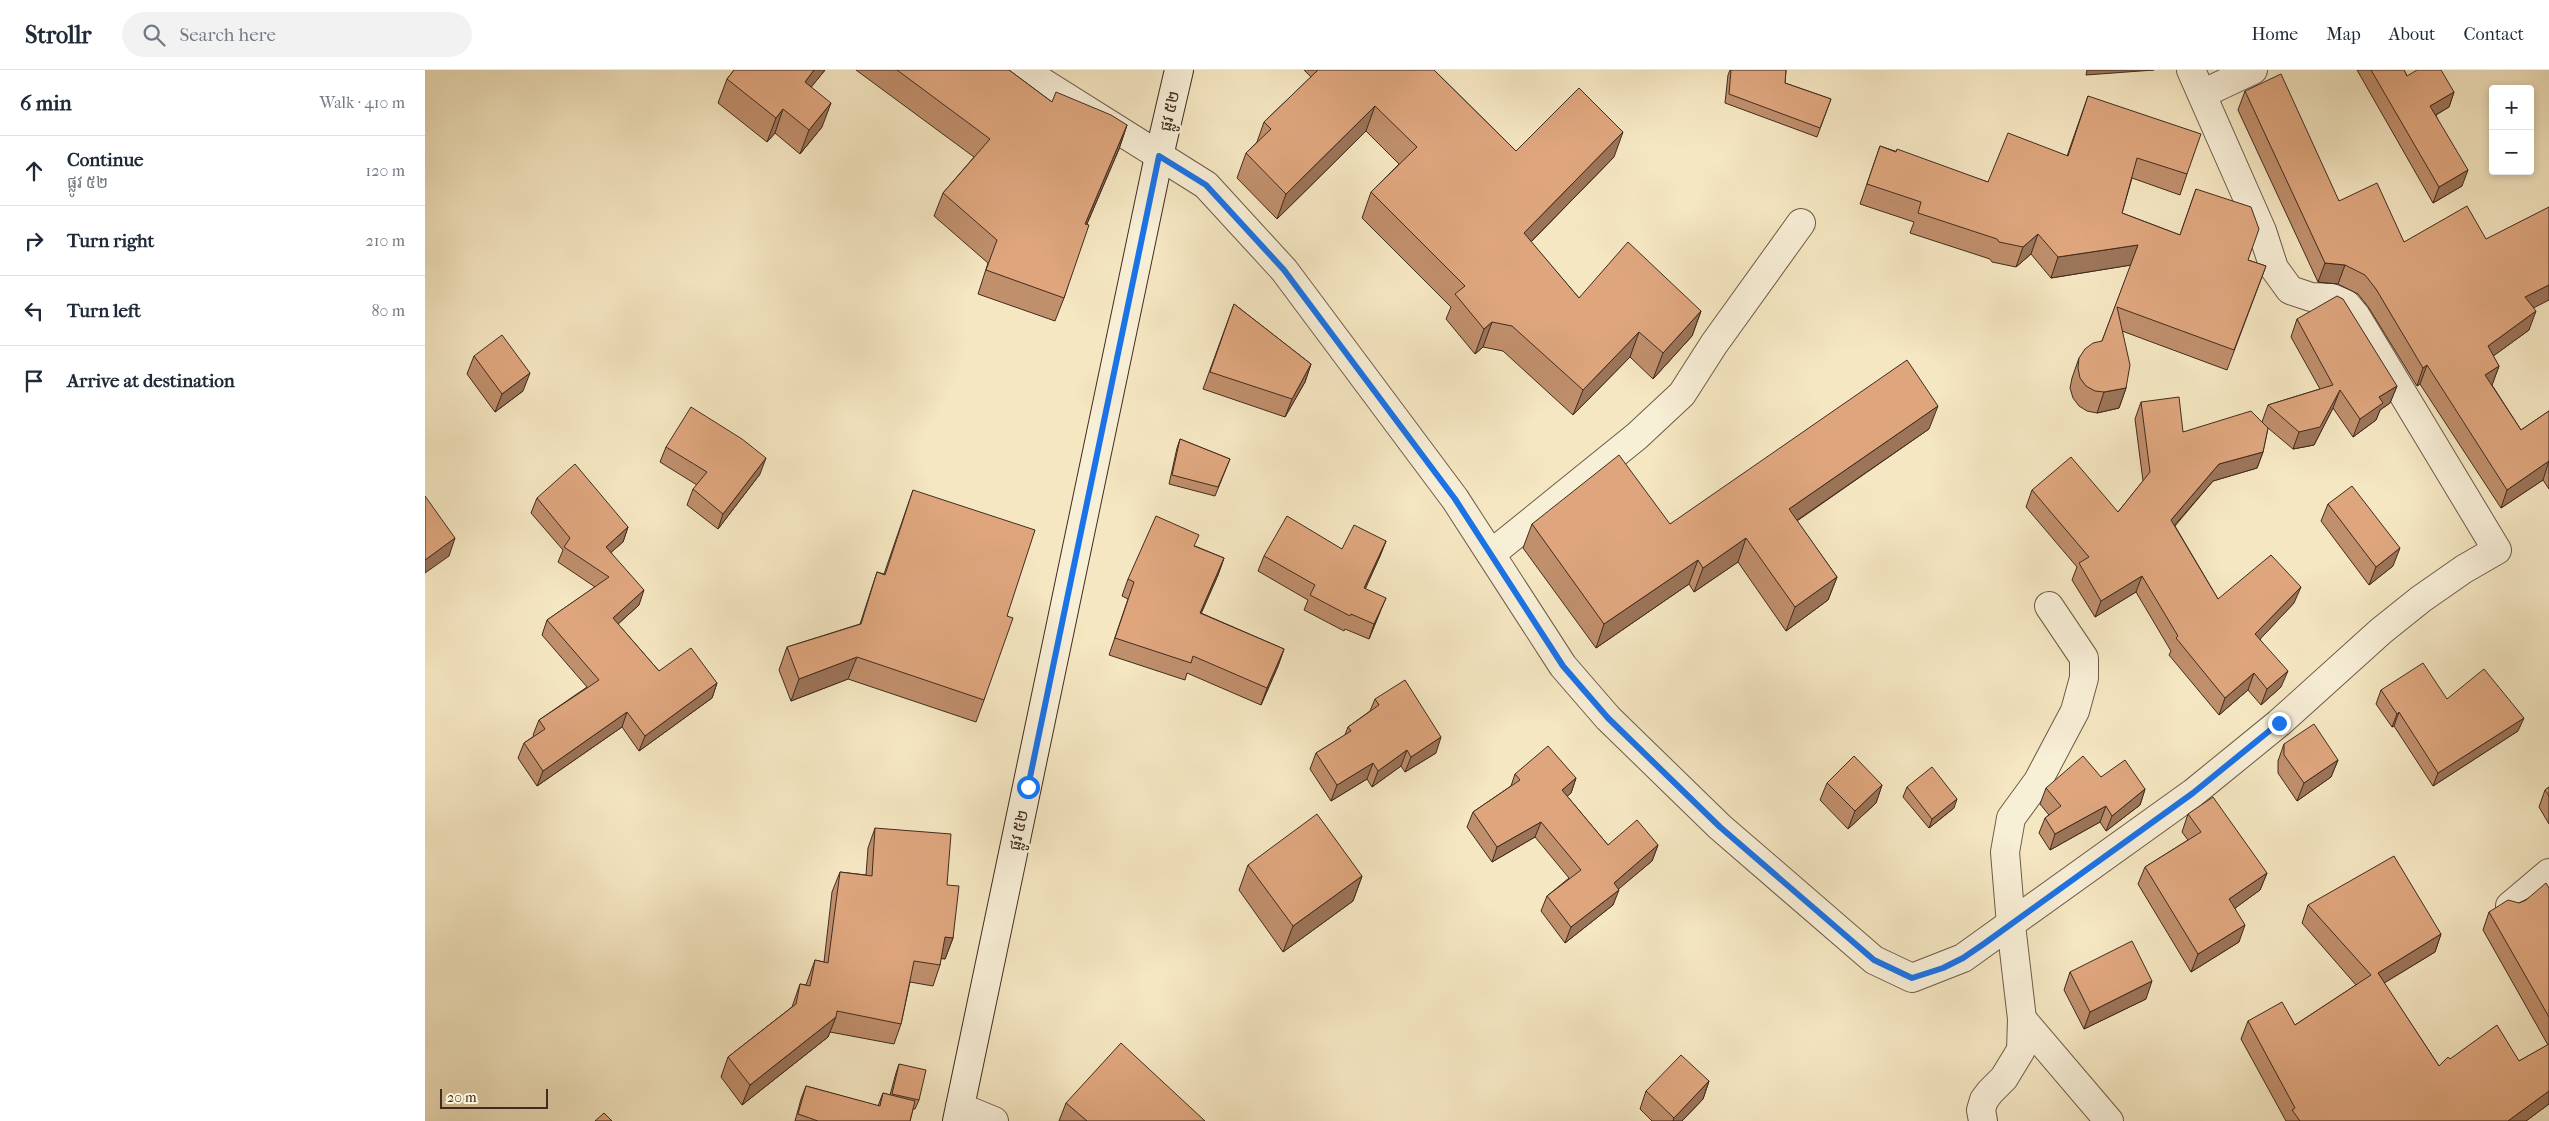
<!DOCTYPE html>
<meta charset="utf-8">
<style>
:root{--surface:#fff;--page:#f2f2f3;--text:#1f2937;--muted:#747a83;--line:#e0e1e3}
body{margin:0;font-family:"IM FELL French Canon","Noto Sans Khmer",serif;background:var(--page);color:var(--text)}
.controls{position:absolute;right:15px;top:15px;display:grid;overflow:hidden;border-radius:5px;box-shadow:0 2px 8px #0003}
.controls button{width:45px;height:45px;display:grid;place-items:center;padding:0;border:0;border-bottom:1px solid var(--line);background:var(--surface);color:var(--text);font:25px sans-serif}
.scale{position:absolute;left:15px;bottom:12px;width:108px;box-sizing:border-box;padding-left:5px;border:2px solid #412b1f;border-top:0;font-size:14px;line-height:18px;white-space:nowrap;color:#412b1f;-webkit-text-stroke:4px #f8efd7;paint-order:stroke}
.stop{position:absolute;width:15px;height:15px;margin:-11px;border:4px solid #1a73e8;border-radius:50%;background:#fff}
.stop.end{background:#1a73e8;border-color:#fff;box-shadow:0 1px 5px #0008}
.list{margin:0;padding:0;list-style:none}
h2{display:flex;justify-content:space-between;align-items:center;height:65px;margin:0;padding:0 20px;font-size:21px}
h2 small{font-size:16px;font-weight:400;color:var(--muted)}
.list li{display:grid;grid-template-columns:32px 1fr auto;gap:15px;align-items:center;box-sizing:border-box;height:70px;padding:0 20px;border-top:1px solid var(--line)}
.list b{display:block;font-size:19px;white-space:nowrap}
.list p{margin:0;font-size:16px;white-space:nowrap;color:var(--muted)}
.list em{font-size:16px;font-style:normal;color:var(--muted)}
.icon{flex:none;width:28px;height:28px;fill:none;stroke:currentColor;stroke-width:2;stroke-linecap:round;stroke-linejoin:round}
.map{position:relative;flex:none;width:2124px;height:1051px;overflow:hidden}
header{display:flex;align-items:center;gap:30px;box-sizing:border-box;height:70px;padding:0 25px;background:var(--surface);border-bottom:1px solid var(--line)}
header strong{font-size:24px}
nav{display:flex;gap:28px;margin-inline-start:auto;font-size:18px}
.search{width:350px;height:45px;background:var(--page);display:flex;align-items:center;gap:12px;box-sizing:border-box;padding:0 18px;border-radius:28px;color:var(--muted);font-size:19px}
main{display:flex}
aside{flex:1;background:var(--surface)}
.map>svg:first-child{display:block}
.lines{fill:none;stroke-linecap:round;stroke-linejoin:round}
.street-casing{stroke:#6e5a48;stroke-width:30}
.secondary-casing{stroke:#412b1f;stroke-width:30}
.street{stroke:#f8efd7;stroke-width:28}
.secondary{stroke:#f8efd7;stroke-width:28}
.wall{fill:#c08f6c;stroke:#412b1f}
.shaded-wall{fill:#9c7458;stroke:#412b1f}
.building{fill:#dfa67e;stroke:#412b1f}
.route{stroke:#1a73e8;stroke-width:6}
.labels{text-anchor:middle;stroke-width:5;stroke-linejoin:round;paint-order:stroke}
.street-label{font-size:16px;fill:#412b1f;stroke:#f8efd7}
</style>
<header>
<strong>Strollr</strong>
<div class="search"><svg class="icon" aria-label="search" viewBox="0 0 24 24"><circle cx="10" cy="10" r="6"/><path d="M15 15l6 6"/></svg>Search here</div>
<nav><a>Home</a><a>Map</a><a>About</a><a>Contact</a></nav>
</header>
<main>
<aside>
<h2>6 min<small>Walk · 410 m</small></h2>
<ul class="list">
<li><svg class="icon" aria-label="ahead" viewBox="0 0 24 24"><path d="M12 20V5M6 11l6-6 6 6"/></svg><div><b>Continue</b><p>ផ្លូវ ៥២</p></div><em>120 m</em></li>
<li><svg class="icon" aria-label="right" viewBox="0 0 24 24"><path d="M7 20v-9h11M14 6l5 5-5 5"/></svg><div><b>Turn right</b></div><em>210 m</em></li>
<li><svg class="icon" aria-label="left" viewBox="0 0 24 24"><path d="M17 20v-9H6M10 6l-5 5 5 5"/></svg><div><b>Turn left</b></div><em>80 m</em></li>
<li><svg class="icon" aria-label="arrive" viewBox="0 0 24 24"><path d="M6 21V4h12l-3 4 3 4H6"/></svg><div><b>Arrive at destination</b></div></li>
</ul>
</aside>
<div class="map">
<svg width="2124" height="1051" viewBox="0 0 2124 1051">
<rect width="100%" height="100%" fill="#f5e7c2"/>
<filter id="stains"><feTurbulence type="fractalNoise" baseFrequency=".004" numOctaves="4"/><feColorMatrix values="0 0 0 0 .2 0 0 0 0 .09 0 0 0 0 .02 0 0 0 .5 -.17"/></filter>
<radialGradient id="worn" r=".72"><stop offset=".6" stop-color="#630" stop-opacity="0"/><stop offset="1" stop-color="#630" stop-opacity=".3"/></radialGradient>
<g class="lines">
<defs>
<g id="street">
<path d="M598,0L781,115L859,200L1030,429L1138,596L1183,648L1295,757L1449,890L1487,908L1538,888L1768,723L1854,653L1956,561L1996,529L2039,499L2072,480L1931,246L1921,234L1907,228L1886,227L1865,220L1849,198L1837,161L1766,0"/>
<path d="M1777,24L1828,0"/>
<path d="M1066,484L1212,366L1257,324L1289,274L1376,153"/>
<path d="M2085,836L2124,803"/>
<path d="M1597,949L1684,1051"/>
<path d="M535,1037L569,1051"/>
<path d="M1558,1051L1556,1040L1559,1030L1565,1022L1579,1008L1596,980L1597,949L1586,855L1580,782L1586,748L1613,711L1650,641L1659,608V588L1624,536"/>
</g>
<path id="secondary" d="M532,1051L734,86L754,0"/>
</defs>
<use href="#street" class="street-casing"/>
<use href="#secondary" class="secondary-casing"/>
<use href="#street" class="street"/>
<use href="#secondary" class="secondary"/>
</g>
<g class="wall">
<path d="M309,0H400L386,17L397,57L375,84L350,63L342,72L293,33L302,9Z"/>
<path d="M431,0H584L627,32L702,55L694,79L662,154L639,228L630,251L553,224L563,193L509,146L518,123L549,87Z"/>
<path d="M879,0H1009L1091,81L1189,87L1106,172L1154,228L1276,241L1267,266L1228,309L1205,287L1148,345L1078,281L1058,277L1050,284L1021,249L1026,237L937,148L946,122L974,94L941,61L852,149L812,108L821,83L832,72L839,52L886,7Z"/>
<path d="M1305,0H1361L1360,13L1406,29L1392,67L1300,33L1303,5Z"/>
<path d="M1932,0H1979L1982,6L2029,22L2024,37L2011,45L2037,116L2008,133Z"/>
<path d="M1820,21L1914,131L1979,172L2061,169L2108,238L2104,260L2068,286L2074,296L2067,315L2096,360L2124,341V419L2118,410L2076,438L1995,314L1992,316L1944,238L1933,224L1913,214L1893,212L1813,40Z"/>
<path d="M1663,26L1762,104L1755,125L1707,108L1697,143L1755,165L1771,119L1823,190L1841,196L1802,300L1697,261L1701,318L1694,338L1672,343L1662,341L1654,336L1648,328L1645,318L1647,308L1654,288L1677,271L1706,195L1626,208L1606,184L1591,197L1567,192L1565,189L1485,163L1489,152L1435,134L1455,76L1563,112L1642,86Z"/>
<path d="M809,234L886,294L880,312L860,347L778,319Z"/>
<path d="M1872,249L1972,316L1965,333L1955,340L1951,350L1928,367L1908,338L1889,375L1868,379L1843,358L1838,382L1832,398L1788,411L1750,456L1793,529L1869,533L1835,569L1856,617L1836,635L1823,620L1794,645L1744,585L1746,581L1711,522L1670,547L1647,510L1652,497L1601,437L1607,420L1693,442L1718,411L1710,349L1716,332L1758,362L1837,352L1843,335L1895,319L1866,267Z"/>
<path d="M49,286L98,321L70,342L42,304Z"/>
<path d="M1504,359L1372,451L1412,507L1403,530L1361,561L1313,492L1269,522L1264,514L1171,578L1098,478L1107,454H1245Z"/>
<path d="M755,369L805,389L790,426L744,414L752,378Z"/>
<path d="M241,377L335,404L293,459L262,435L268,419L272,415L235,392Z"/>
<path d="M488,420L582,546L559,630L551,652L423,609L366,631L354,600L362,577L435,554L452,502L459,504Z"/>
<path d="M112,428L203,457L198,472L186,482L214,535L193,554L234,601L292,613L287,628L214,681L197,657L112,716L93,688L99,673L109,666L108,665L114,650L162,617L117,565L122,550L170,517L133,492L138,480L106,443Z"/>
<path d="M1903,434L1968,496L1944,515L1896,451Z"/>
<path d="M961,471L955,486L940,519L955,542L944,569L920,559L919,561L879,540L883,530L833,501L839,486L917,479Z"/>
<path d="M770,476L799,488L793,505L776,543L859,579L853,596L836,635L762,603L760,610L684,585L703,529L697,526L703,509Z"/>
<path d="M1956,620L2022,629L2093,661L2008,716L1969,656L1967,657L1951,634Z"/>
<path d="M950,629L1011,683L980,702L976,696L947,717L942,709L906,731L885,699L891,683L920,665L923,657L945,641Z"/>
<path d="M1859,674L1913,690L1906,707L1872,731L1853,703V691Z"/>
<path d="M1090,704L1151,708L1146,723L1142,726L1183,775H1233L1227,791L1193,819L1188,835L1140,873L1116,841L1122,826L1144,808L1110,767L1067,792L1042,757L1048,742L1086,716Z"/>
<path d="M1676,707L1720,719L1715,735L1681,761L1675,752L1625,780L1614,763L1620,748L1624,745L1615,734L1621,718Z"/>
<path d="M1402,713L1457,715L1451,733L1423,759L1395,730Z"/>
<path d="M1482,717L1529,738L1504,758L1478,727Z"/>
<path d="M2124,717V754L2114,737L2120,720Z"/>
<path d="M1763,744L1842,803L1835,820L1810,838L1814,872L1766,902L1713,814L1720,797L1763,770L1757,762Z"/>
<path d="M450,758L522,815L528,868L520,889L516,888L515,895L508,916L485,912L476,954L469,974L405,962L403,967L317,1035L296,1007L303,987L367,937L375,914L381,915L390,890L399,892L407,822L415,802L441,805L443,778Z"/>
<path d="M823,795L937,806L928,831L858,882L814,820Z"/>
<path d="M2124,818V1034L2101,1051H1861L1816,969L1823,951L1870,955L1931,915L1877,853L1883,835L2016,864L2010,882L1959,913L2014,996L2025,989L2094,991L2123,975L2058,860L2064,842L2094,833Z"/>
<path d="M1645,902L1721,929L1659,959L1639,920Z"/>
<path d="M474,994L494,1030L490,1039H488L485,1051H370L376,1029L381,1016L453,1036L458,1023L465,1025L471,1003Z"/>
<path d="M1284,1011L1278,1029L1257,1051H1227L1215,1039L1221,1021Z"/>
<path d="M641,1033L780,1051H634Z"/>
</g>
<g class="shaded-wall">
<path d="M389,0H400L371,36L380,12Z"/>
<path d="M1662,0H1729L1661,5Z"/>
<path d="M2029,22L2024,37L2000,51L2005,36Z"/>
<path d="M406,33L397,57L375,84L384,60Z"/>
<path d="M950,36L941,61L852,149L861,124Z"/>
<path d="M358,39L350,63L342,72L351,48Z"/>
<path d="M702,55L694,79L652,177L660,154Z"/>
<path d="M1198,62L1189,87L1090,188L1099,163Z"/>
<path d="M2043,100L2037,116L2008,133L2014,117Z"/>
<path d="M1613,164L1606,184L1591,197L1598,177Z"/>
<path d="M1713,175L1706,195L1626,208L1633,187Z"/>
<path d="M1900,193L1920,195L1913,214L1893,212Z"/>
<path d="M2124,215V230L2093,246L2100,227Z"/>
<path d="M1276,241L1267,266L1228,309L1238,283Z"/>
<path d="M2111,241L2104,260L2056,295L2063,276Z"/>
<path d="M1067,252L1058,277L1050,284L1059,259Z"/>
<path d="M1214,262L1205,287L1148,345L1158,320Z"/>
<path d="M886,294L880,312L860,347L867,329Z"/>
<path d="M2002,295L1995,314L1992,316L1998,298Z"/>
<path d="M2074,296L2067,315L2053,323L2060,305Z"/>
<path d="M105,303L98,321L70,342L77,324Z"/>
<path d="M1972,316L1965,333L1955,340L1951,350L1928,367L1935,349L1954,327Z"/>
<path d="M1701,318L1694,338L1672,343L1679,322Z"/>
<path d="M1915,320L1908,338L1889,375L1868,379L1874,362Z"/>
<path d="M1513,336L1504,359L1355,462L1364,439Z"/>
<path d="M1838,382L1832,398L1788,411L1740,466L1746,450L1794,394Z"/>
<path d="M341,388L335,404L293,459L298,444Z"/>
<path d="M2124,391L2118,410L2076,438L2082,420Z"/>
<path d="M203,457L198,472L175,492L181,477Z"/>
<path d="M30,468L24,486L0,503V490Z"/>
<path d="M1321,468L1313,492L1269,522L1278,498Z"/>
<path d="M961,471L955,486L934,533L939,518Z"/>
<path d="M1975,478L1968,496L1944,515L1951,497Z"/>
<path d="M799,488L793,505L769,560L775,543Z"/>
<path d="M1273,490L1264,514L1171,578L1179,554Z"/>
<path d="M1717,506L1711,522L1670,547L1676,531Z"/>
<path d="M1412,507L1403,530L1361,561L1370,537Z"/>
<path d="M1876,517L1869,533L1824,581L1830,564Z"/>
<path d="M219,520L214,535L183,563L188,548Z"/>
<path d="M961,528L955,542L944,569L949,554Z"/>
<path d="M859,579L853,596L836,635L842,618Z"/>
<path d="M432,587L423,609L366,631L374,609Z"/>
<path d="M1863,601L1856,617L1836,635L1842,619Z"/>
<path d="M1829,603L1823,620L1794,645L1800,628Z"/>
<path d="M292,613L287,628L214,681L220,666Z"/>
<path d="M202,642L197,657L112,716L118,701Z"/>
<path d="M1974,642L1969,656L1967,657L1972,644Z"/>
<path d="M2099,648L2093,661L2008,716L2013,703Z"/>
<path d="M1016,667L1011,683L980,702L986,687Z"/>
<path d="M982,680L976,696L947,717L953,701Z"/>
<path d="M1913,690L1906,707L1872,731L1879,713Z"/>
<path d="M948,693L942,709L906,731L912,715Z"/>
<path d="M1151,708L1146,723L1132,736L1137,720Z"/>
<path d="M1457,715L1451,733L1423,759L1430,741Z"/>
<path d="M1720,719L1715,735L1681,761L1687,746Z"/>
<path d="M1532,729L1529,738L1504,758L1507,749Z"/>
<path d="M1681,736L1675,752L1625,780L1630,764Z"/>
<path d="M1116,752L1110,767L1067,792L1072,777Z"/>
<path d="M1233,775L1227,791L1183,828L1189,813Z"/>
<path d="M1842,803L1835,820L1798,847L1804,829Z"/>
<path d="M937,806L928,831L858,882L868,856Z"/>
<path d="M1194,820L1188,835L1140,873L1146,857Z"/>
<path d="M1820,855L1814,872L1766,902L1773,884Z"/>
<path d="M2016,864L2010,882L1946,921L1953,903Z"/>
<path d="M520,867L528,868L520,889L512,888Z"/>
<path d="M1727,911L1721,929L1659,959L1665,942Z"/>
<path d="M411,947L403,967L317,1035L325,1015Z"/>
<path d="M1284,1011L1278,1029L1257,1051H1248L1249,1048Z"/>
<path d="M2124,1021V1034L2101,1051H2083Z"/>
</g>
<g class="building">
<path d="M309,0H389L380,12L406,33L384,60L358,39L351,48L302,9Z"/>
<path d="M472,0H584L627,32L631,22L686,45L702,55L660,154L664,155L639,228L561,200L572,170L518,123L565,69Z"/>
<path d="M893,0H1009L1091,81L1154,18L1198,62L1099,163L1154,228L1203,172L1276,241L1238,283L1214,262L1158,320L1087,256L1067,252L1059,259L1030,224L1040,216L946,122L992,77L950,36L861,124L821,83L846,59L839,52Z"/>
<path d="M1306,0H1361L1360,13L1406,29L1395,58L1304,24Z"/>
<path d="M1946,0H1979L1982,6L1992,0H2016L2029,22L2005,36L2043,100L2014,117Z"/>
<path d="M1856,4L1914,131L1952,113L1979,172L2042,136L2061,169L2124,137V215L2100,227L2111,241L2063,276L2074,296L2060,305L2096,360L2124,341V391L2082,420L2002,295L1998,298L1951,219L1940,205L1920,195L1900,193L1820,21Z"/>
<path d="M1663,26L1776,64L1762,104L1712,88L1697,143L1755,165L1771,119L1826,137L1834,159L1823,190L1841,196L1809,280L1692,237L1705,295L1701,318L1679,322L1670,321L1661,316L1655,308L1653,298L1654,288L1660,279L1668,273L1677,271L1713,175L1633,187L1613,164L1598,177L1574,172L1572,169L1493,143L1496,132L1442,114L1455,76L1471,82L1472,79L1563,112L1583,63L1643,86Z"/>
<path d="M1912,226L1918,229L1972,316L1954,327L1958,333L1935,349L1915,320L1895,357L1874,362L1843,335L1908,315L1872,249Z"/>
<path d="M809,234L886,294L867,329L785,302Z"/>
<path d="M77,265L105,303L77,324L49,286Z"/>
<path d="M1482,290L1513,336L1364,439L1412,507L1370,537L1321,468L1278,498L1273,490L1179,554L1107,454L1194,385L1245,454Z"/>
<path d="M1754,327L1758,362L1826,341L1843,358L1838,382L1794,394L1746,450L1793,529L1846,485L1876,517L1830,564L1863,601L1842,619L1829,603L1800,628L1751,568L1753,566L1717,506L1676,531L1654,493L1664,487L1607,420L1646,387L1693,442L1725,402L1716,332Z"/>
<path d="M266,337L317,369L341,388L298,444L268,419L282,402L241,377Z"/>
<path d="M755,369L805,389L793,417L747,405Z"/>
<path d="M150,394L203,457L181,477L219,520L188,548L234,601L266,578L292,613L220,666L202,642L118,701L99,673L120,659L114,650L174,610L122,550L184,507L139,477L145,468L112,428Z"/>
<path d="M1927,416L1975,478L1951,497L1903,434Z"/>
<path d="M488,420L610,460L582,546L588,548L559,630L432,587L374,609L362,577L436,554L452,502L460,505Z"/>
<path d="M0,426L30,468L0,490Z"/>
<path d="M731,446L774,465L769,476L799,488L775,543L859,579L842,618L768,586L766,593L690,568L709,512L703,509Z"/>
<path d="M862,446L917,479L929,455L961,471L939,518L961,528L949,554L926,544L925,546L885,525L890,515L839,486Z"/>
<path d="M1998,593L2022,629L2059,599L2099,648L2013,703L1974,642L1972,644L1956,620Z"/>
<path d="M980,610L1016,667L986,687L982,680L953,701L948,693L912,715L891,683L926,661L923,657L954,635L950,629Z"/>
<path d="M1889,654L1913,690L1879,713L1859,685V674Z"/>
<path d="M1123,676L1151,708L1137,720L1183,775L1212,750L1233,775L1189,813L1194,820L1146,857L1122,826L1156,800L1116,752L1072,777L1048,742L1095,710L1090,704Z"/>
<path d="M1429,686L1457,715L1430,741L1402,713Z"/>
<path d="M1658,686L1676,707L1700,690L1720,719L1687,746L1681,736L1630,764L1620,748L1636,736L1621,718Z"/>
<path d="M1507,697L1532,729L1507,749L1482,717Z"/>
<path d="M2124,717V726L2120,720Z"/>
<path d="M1788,727L1842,803L1804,829L1820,855L1773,884L1720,797L1776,762L1763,744Z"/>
<path d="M892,744L937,806L868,856L823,795Z"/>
<path d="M450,758L526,764L522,815L534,816L528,868L520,867L515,895L489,891L476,954L412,941L411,947L325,1015L303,987L371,934L375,914L385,916L390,890L403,893L415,802L447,806Z"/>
<path d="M1969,786L2016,864L1953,903L2014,996L2023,987L2025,989L2072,955L2094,991L2124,974V1021L2083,1051H1875L1867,1040L1870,1038L1823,951L1857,932L1870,955L1946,905L1883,835Z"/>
<path d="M2121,813L2124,818V947L2064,842L2083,830L2094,833L2101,830Z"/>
<path d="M1707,871L1727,911L1665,942L1645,902Z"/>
<path d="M696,973L780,1051H662L641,1033Z"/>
<path d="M1256,985L1284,1011L1249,1048L1221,1021Z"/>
<path d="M474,994L501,1000L494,1030L467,1024Z"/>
<path d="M381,1016L455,1036L458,1023L490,1031L485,1051H393L373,1044Z"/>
<path d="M179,1043L187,1051H170Z"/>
</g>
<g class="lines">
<path class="route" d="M603,717L734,86L781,115L859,200L1030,429L1138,596L1183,648L1295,757L1449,890L1487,908L1518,898L1538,888L1560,873L1768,723L1854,653"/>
</g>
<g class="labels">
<g class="street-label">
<text transform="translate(744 41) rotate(-77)" y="6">ផ្លូវ ៥២</text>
<text transform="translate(593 760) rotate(-78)" y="6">ផ្លូវ ៥២</text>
</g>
</g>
<rect width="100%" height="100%" filter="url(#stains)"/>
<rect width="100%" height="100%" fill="url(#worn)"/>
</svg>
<div class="controls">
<button>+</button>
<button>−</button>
</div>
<div class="scale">20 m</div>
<div class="stop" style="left:603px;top:717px"></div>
<div class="stop end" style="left:1854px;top:653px"></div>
</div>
</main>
